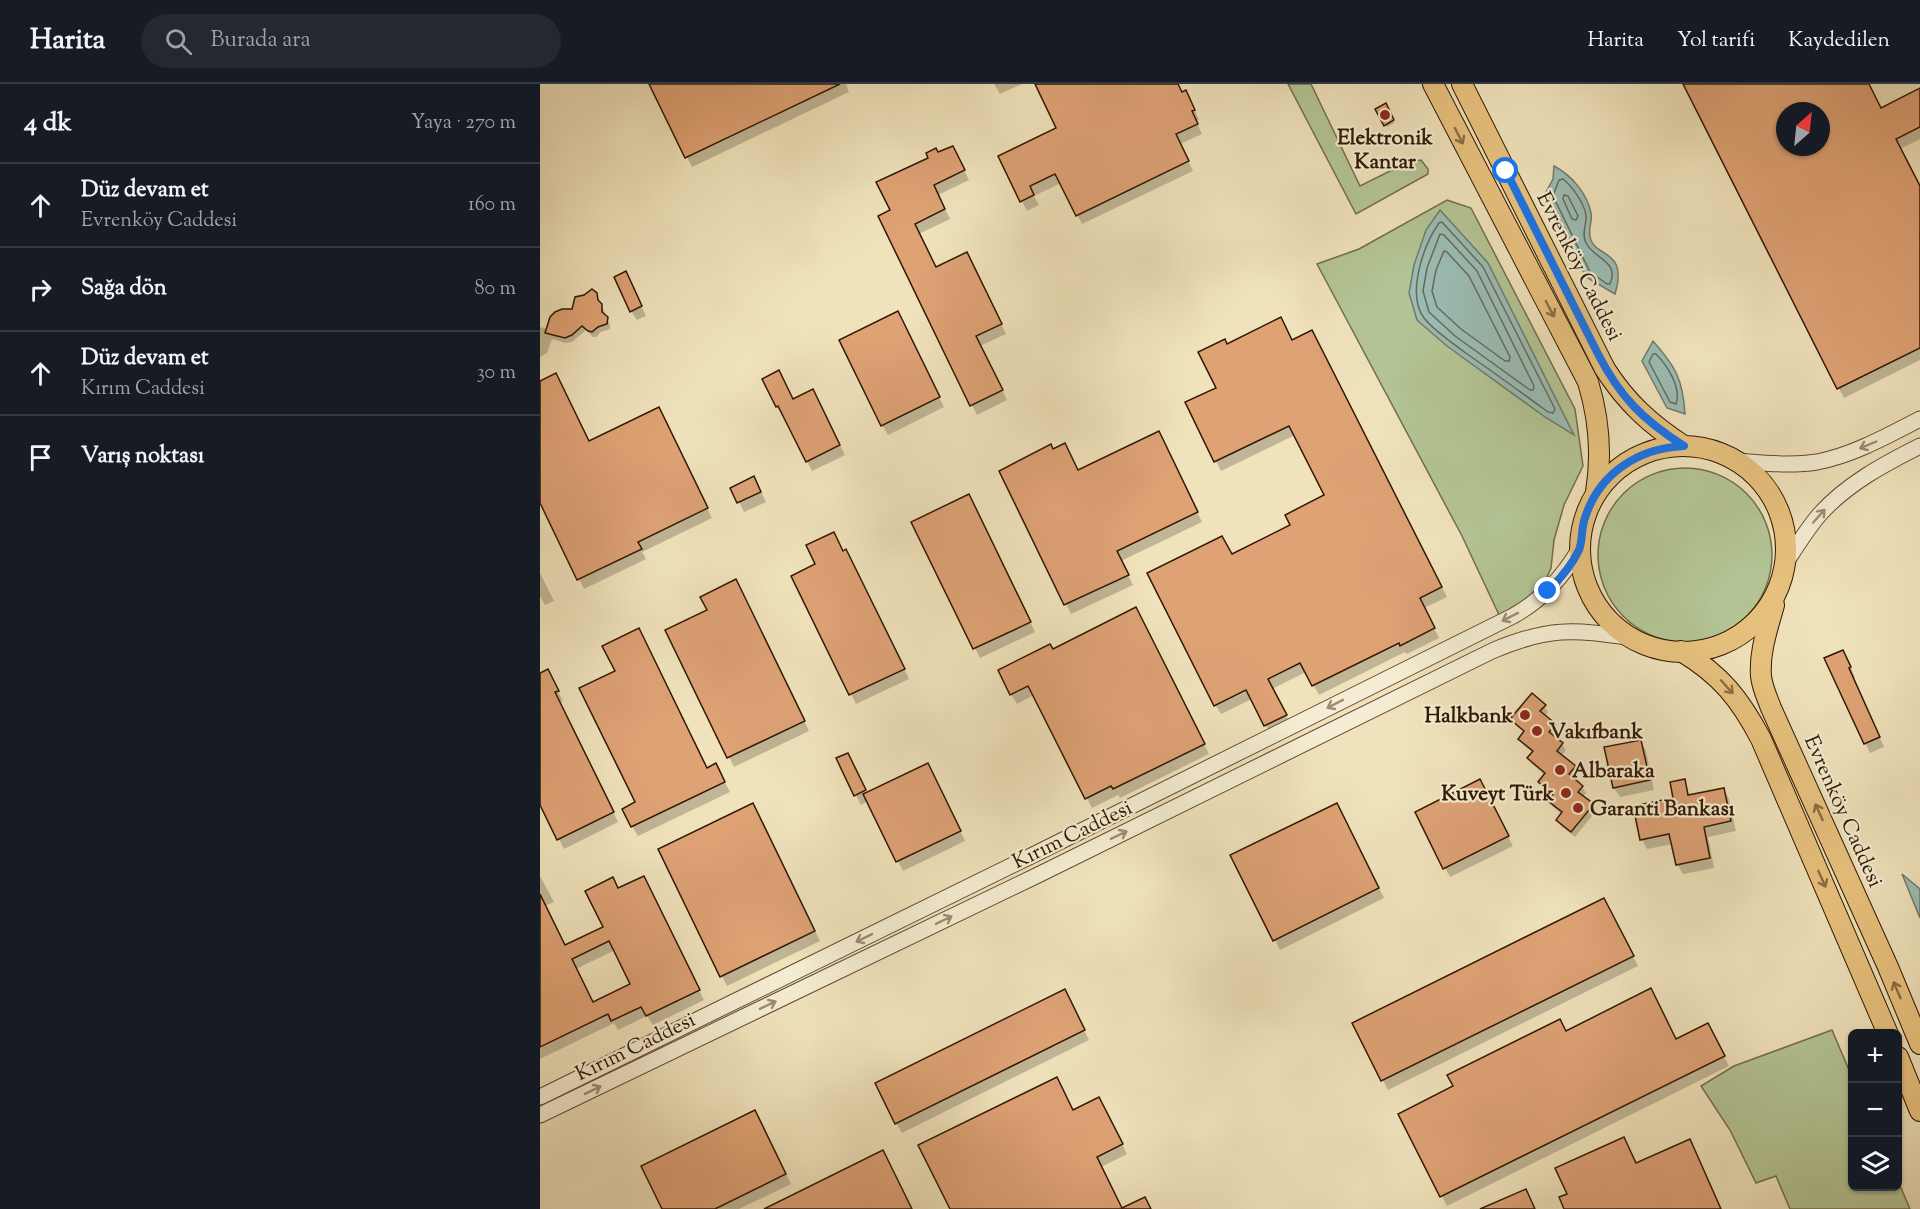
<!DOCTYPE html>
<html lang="tr">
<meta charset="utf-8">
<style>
:root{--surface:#171b24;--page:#242831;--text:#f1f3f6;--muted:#9ea1a6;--line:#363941}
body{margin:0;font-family:"Sorts Mill Goudy",serif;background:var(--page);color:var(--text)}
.controls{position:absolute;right:18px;bottom:18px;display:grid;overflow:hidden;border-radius:9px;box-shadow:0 2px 4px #0004}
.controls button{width:54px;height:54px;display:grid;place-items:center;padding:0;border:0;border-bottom:2px solid var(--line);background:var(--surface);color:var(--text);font:30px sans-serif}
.compass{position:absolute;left:1236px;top:18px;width:54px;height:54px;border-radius:50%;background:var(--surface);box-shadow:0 2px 4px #0004;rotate:27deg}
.stop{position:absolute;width:18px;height:18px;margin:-14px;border:4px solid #1a73e8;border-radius:50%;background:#fff}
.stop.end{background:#1a73e8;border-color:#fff;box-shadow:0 2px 6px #0008}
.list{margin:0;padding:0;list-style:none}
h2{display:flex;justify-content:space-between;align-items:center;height:78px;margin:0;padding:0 24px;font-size:26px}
h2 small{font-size:20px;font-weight:400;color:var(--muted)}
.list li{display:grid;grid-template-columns:39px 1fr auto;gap:18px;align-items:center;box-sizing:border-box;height:84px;padding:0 24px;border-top:2px solid var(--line)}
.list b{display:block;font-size:22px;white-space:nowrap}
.list p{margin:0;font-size:20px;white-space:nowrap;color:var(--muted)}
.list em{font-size:20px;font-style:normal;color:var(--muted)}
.icon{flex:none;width:33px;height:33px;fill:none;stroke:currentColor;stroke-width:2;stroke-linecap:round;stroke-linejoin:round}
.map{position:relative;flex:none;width:1380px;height:1125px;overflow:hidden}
header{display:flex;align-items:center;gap:36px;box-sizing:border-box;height:84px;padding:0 30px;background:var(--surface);border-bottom:2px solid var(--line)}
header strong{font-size:28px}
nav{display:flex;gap:33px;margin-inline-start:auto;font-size:21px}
.search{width:420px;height:54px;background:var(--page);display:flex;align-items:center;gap:15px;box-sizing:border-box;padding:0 21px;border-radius:33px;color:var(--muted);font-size:22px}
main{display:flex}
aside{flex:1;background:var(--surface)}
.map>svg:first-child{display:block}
.green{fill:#b4c595;stroke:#726e4b;stroke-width:1.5}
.water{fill:#9bbdb5;stroke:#707b6d;stroke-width:1.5}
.shadow{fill:#0003;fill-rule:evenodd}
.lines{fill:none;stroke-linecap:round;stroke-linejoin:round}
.shore{stroke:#666a5b;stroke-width:1.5}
.building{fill:#dea275;stroke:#301701;stroke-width:1.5;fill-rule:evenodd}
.minor-casing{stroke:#604a30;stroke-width:17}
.major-casing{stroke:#301701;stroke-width:22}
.minor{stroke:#f5edd3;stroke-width:15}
.major{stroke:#e8c27e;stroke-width:20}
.oneway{stroke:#8c6c40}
.oneway2{stroke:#9c8d74}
.route{stroke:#1a73e8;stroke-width:8}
.poi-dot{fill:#8f2418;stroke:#f5edd3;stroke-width:2}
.labels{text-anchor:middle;stroke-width:4.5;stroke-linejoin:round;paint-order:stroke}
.poi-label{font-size:21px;font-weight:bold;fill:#301701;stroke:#f5edd3;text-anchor:start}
.street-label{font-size:21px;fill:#301701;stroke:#f5edd3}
</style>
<header>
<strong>Harita</strong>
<div class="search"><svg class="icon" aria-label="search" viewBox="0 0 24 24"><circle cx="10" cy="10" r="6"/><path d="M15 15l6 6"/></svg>Burada ara</div>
<nav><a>Harita</a><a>Yol tarifi</a><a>Kaydedilen</a></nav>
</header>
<main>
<aside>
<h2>4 dk<small>Yaya · 270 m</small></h2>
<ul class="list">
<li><svg class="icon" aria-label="ahead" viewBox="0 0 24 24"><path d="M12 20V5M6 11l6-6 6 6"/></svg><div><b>Düz devam et</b><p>Evrenköy Caddesi</p></div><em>160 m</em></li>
<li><svg class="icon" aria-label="right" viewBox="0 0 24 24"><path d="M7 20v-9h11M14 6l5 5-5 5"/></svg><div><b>Sağa dön</b></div><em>80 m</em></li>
<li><svg class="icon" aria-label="ahead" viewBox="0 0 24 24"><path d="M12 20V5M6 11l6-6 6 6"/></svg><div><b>Düz devam et</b><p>Kırım Caddesi</p></div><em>30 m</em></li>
<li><svg class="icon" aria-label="arrive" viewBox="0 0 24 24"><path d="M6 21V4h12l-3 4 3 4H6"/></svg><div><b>Varış noktası</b></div></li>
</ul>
</aside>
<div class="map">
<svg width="1380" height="1125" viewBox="0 0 1380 1125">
<rect width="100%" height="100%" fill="#f0e3bc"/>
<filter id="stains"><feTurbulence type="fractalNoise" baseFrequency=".00333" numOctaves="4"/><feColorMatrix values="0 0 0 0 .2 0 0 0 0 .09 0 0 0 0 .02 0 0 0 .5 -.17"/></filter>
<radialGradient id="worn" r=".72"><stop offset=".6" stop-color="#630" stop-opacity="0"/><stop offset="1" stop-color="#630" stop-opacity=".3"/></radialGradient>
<g class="green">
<path d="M748,0H771L820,102L866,79L881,76L888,85V90L816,130Z"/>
<path d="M907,116L931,124L1035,325L1043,382L1024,421L1014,456L1011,484L1004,500L961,535L922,452L777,180L819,165Z"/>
<circle cx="1145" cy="471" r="87"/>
<path d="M1292,946L1312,993V1102H1358V1097L1370,1125H1250L1236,1092L1216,1099L1190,1046L1161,1002L1194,982Z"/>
</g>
<g class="water">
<path d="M1014,82C1031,91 1047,109 1051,129C1053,136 1048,144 1050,152C1053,175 1089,163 1075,210L1046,193L1005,110L1013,95Z"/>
<path d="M900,126L948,179L1034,351L1005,333L907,262L877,236L869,209L874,181L886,146Z"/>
<path d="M1113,257C1135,282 1143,295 1145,330L1127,324L1102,277Z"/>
<path d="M1362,790L1380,805V834Z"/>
</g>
<g class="shadow">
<path d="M111,0H306L309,8L152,83Z"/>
<path d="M454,0H482L460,10Z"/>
<path d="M496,0H637L642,9L651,18L659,36L656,37L662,50L640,60L653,87L542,140L521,99L494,112L499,121L487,127L482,117L518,45Z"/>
<path d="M1144,0H1328L1341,26L1380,6V55L1360,65L1380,104V276L1304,314ZM1245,27H1281V63H1245Z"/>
<path d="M845,21L854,39L847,43L837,26Z"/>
<path d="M398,70L418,73L429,96L398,111L410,135L379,150L396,184L432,179L466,250L440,262L467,316L437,331L340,133L352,127Z"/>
<path d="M91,199L106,232L97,236L91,227Z"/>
<path d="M56,210L65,229V233L70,240V245L61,248L56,253H53L46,246L32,258L25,259L12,255L7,269L0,273V243L8,245Z"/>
<path d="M363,239L404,323L348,351L342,341Z"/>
<path d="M752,257H777L907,513L884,524L899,554L867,570L865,568L779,611L766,588L732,605L751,641L731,651L712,615L681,630L676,622L713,604L692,472L752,442L786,412L755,351L681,387L647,319L678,304L687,262Z"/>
<path d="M224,296L253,317H278L305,371L272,387L244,331L242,332Z"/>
<path d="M0,298L49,358L123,335L172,434L102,468L106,475L44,505L2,420L0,421Z"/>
<path d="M624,359L662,438L581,477L593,501L531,530L461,387L513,367L538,388Z"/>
<path d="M219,403L226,418L204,428L192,404Z"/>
<path d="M434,421L495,548L440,574L373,438Z"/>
<path d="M303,468L311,476L369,595L316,620L253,492Z"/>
<path d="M0,489L14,517L5,521L0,512Z"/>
<path d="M201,507L269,647L194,683L127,547L169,527Z"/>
<path d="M601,535L669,670L580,714L578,711L552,724L494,611L477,620L471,610L512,567Z"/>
<path d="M1286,575L1308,577L1315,593L1313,594L1344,663L1330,669Z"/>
<path d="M0,591L13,597L23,617L20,618L78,738L24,765L0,718Z"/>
<path d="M1004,622L1008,628L1004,633L1015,641L1018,647L1013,653L1022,660L1026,666L1021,672L1035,683L1038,689L1033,695L1042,703L1046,709L1042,713L1053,721L1056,727L1035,753L1021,742L1017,736L1022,730L1013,723L1010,717L1013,712L1003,704L1000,698L1005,691L992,680L989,674L993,669L983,661L980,655L985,649L976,642L972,636Z"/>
<path d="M1101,658L1106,667L1114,706L1080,713L1074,704Z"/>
<path d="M313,680L327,710L393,690L425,757L363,787L328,717L321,721L316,711Z"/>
<path d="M167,685L181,691L190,708L98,752L92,742Z"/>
<path d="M1144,697L1150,712L1183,705L1189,715L1196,747L1168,753L1174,784L1143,790L1137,780L1133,760L1107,765L1102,755L1135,715Z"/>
<path d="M945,707L973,762L910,793L905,784Z"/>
<path d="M218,730L280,857L187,902L120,766Z"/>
<path d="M801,730L844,814L740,866L735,856Z"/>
<path d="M0,792L14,818L5,822L25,862L65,843L109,803L164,916L113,941L107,932L78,946L74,939L0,975ZM75,866L92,901L53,920L36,885Z"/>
<path d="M1069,826L1098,882L848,1006L814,940Z"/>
<path d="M530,917L549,956L362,1049L356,1039Z"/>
<path d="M1173,951L1189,982L907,1122L860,1031L1136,957Z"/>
<path d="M564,1024L587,1070L561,1083L582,1125H412L533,1027Z"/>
<path d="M220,1038L251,1100L199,1125H124Z"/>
</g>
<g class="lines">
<g class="shore">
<path d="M1023,95C1032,102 1044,119 1046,131C1047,141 1041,149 1046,159C1054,175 1080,177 1070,200H1067L1050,188L1013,112L1019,96Z"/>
<path d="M1024,111L1028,112L1038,132L1036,136L1032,135L1023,115Z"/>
<path d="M902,138L943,183L1015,325L1013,329L1008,328C982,309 956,290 930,272C916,262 893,246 884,234C866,210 884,160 899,139Z"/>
<path d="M900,150L904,151L937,187L994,302L993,306H990L915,252L889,228L883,207L887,184Z"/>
<path d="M904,167L907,168L929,192L970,273L969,277H965L921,245L897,223L892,207L896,186Z"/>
<path d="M1113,270H1116C1127,281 1142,304 1136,320L1130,318L1109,278Z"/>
</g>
</g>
<g class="building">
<path d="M109,0H300L145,74Z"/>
<path d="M495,0H638L642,8L646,6L655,26L652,27L658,40L636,50L649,77L536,132L515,90L490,102L494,111L480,118L458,72L516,44Z"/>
<path d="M1143,0H1329L1341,24L1380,4V43L1356,55L1380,102V264L1297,305ZM1245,27H1281V63H1245Z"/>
<path d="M846,19L854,36L844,42L835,25Z"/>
<path d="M413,62L425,86L394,101L405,125L375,140L396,183L427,168L462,240L436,252L463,306L430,322L338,132L350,126L336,98L388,74L386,69L396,64L398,68Z"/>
<path d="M86,187L102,222L90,228L74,193Z"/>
<path d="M52,205L57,209L58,216L62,220V228L68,233L67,240L58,243L52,248L48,247L42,242L32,251L25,254L5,249L10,233L15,228L22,225H32L35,213L44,211Z"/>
<path d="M358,227L400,313L341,342L299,256Z"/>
<path d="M741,233L752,256L772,246L902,503L880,514L895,544L860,562L859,559L772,602L760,579L728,595L747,631L724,642L706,606L674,622L607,489L682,452L692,470L750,441L745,431L784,411L749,342L674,378L645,318L676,304L658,268L685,255L687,260Z"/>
<path d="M239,286L253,315L273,305L300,361L266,378L238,322L236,323L222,295Z"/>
<path d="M16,289L49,357L119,323L168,424L98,458L102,465L37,496L0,419V297Z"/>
<path d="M619,347L658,428L577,467L589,491L524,521L459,387L511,360L513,365L525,359L538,386Z"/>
<path d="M214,392L221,408L197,419L190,404Z"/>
<path d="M429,410L491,538L433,565L371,438Z"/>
<path d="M294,448L303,467L306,465L365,585L309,611L251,492L275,480L266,461Z"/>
<path d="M196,495L265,637L187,674L125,546L167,526L160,513Z"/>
<path d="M596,523L665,660L573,705L571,702L545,715L488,602L470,611L458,586L510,560L513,565Z"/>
<path d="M99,544L167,684L176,679L185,698L91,743L82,725L95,718L39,604L75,587L62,562Z"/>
<path d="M1303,566L1311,583L1309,584L1340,653L1324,660L1284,574Z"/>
<path d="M8,585L19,607L15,608L74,728L17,756L0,721V589Z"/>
<path d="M992,609L1006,621L1000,627L1016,640L1009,648L1023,659L1017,667L1036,682L1029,690L1043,702L1038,708L1054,720L1031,748L1016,736L1022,728L1008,717L1013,710L998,698L1005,689L987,674L993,667L978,655L984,647L970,635Z"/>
<path d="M1101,656L1110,696L1073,704L1064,663Z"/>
<path d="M308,669L326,706L314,712L296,674Z"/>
<path d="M388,679L421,747L356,778L323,710Z"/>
<path d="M940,695L969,752L903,785L875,728Z"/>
<path d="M1145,695L1148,711L1184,704L1191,737L1164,743L1170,774L1136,781L1129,750L1100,756L1093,722L1133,714L1130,698Z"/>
<path d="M213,719L275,847L180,893L118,765Z"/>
<path d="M797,719L839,804L733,857L690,771Z"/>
<path d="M104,792L160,906L106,932L101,923L71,937L68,930L0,963V810L25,861L63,843L45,807L73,793L78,804ZM69,857L90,900L53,918L32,875Z"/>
<path d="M1064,814L1094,872L841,997L812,939Z"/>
<path d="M1111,904L1136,955L1168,939L1185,972L900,1113L858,1030L913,1002L907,991L1020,935L1026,947Z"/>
<path d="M525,905L545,946L355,1040L335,999Z"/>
<path d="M517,993L533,1026L559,1013L583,1060L557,1073L582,1124L605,1113L611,1125H410L378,1061Z"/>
<path d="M215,1026L246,1090L175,1125H122L101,1082Z"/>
<path d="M1084,1053L1096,1079L1150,1055L1181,1125H1024L1019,1113L1027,1110L1015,1084Z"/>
<path d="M343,1066L372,1125H224Z"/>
<path d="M986,1105L995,1125H940Z"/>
</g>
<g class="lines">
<defs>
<g id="minor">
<path d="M1197,377C1223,379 1251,382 1277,378C1313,371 1347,352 1380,335"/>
<path d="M1245,480C1256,463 1267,445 1280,430C1307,400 1344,380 1380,362"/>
<path d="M0,1013L489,773L973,532C1003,515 1023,493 1040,464"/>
<path d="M0,1031L498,791L952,567C1008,543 1033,545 1092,554"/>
</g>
<g id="major">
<path d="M893,0L1048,298C1059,334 1062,371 1056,408"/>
<path d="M922,0L1065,285C1086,318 1111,341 1144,362"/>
<circle cx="1143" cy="465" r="103"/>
<path d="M1234,521C1228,543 1219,568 1221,592C1222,603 1227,613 1231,624L1348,883L1380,960"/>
<path d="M1141,567C1181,591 1200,615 1221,655L1348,950"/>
<path d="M1358,973L1380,1027"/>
</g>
</defs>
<use href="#minor" class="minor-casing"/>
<use href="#major" class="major-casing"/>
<use href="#minor" class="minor"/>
<use href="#major" class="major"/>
</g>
<defs><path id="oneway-shaft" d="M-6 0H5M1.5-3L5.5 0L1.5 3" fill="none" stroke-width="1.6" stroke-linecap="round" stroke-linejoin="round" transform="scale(1.5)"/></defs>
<g class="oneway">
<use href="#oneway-shaft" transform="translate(919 52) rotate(63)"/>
<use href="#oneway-shaft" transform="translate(1010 225) rotate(62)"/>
<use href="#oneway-shaft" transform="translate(1187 603) rotate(48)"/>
<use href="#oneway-shaft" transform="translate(1279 728) rotate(-114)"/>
<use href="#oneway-shaft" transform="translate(1282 795) rotate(66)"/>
<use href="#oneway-shaft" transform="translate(1357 906) rotate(-113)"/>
</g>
<g class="oneway2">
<use href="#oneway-shaft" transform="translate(1328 361) rotate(157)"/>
<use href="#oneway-shaft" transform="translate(1279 432) rotate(-48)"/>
<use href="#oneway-shaft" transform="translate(970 533) rotate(153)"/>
<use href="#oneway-shaft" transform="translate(795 620) rotate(153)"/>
<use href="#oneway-shaft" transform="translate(579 751) rotate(-26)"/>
<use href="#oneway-shaft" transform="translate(404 836) rotate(-26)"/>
<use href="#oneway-shaft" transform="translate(324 854) rotate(154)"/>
<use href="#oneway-shaft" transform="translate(228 921) rotate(-26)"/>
<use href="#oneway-shaft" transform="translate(53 1006) rotate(-26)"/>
</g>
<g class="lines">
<path class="route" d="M966,87L1058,270C1080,313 1103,336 1144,362C1099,364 1059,389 1045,434C1041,444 1043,456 1039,466C1032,481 1020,495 1008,507"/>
</g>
<g class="poi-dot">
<circle cx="845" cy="31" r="6"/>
<circle cx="985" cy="631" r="6"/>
<circle cx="997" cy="647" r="6"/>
<circle cx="1020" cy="686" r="6"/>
<circle cx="1026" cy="709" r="6"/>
<circle cx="1038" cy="724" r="6"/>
</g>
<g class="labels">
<g class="poi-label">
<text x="845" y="60" text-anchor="middle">Elektronik<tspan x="845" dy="24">Kantar</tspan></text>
<text x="973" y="638" text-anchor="end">Halkbank</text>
<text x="1009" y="654">Vakıfbank</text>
<text x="1032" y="693">Albaraka</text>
<text x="1014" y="716" text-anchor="end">Kuveyt Türk</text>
<text x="1050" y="731">Garanti Bankası</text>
</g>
<g class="street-label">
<text transform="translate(1040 182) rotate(63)" y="7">Evrenköy Caddesi</text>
<text transform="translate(1304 727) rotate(66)" y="7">Evrenköy Caddesi</text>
<text transform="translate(532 750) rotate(-26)" y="7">Kırım Caddesi</text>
<text transform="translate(95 962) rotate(-26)" y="7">Kırım Caddesi</text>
</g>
</g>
<rect width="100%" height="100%" filter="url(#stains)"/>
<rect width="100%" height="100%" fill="url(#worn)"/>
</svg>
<div class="controls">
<button>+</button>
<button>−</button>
<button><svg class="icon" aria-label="layers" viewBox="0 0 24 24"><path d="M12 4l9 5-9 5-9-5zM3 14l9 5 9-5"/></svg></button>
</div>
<svg class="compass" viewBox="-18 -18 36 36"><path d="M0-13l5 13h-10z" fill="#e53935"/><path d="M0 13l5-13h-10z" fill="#9ea1a6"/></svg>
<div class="stop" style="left:966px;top:87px"></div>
<div class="stop end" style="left:1008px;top:507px"></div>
</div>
</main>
